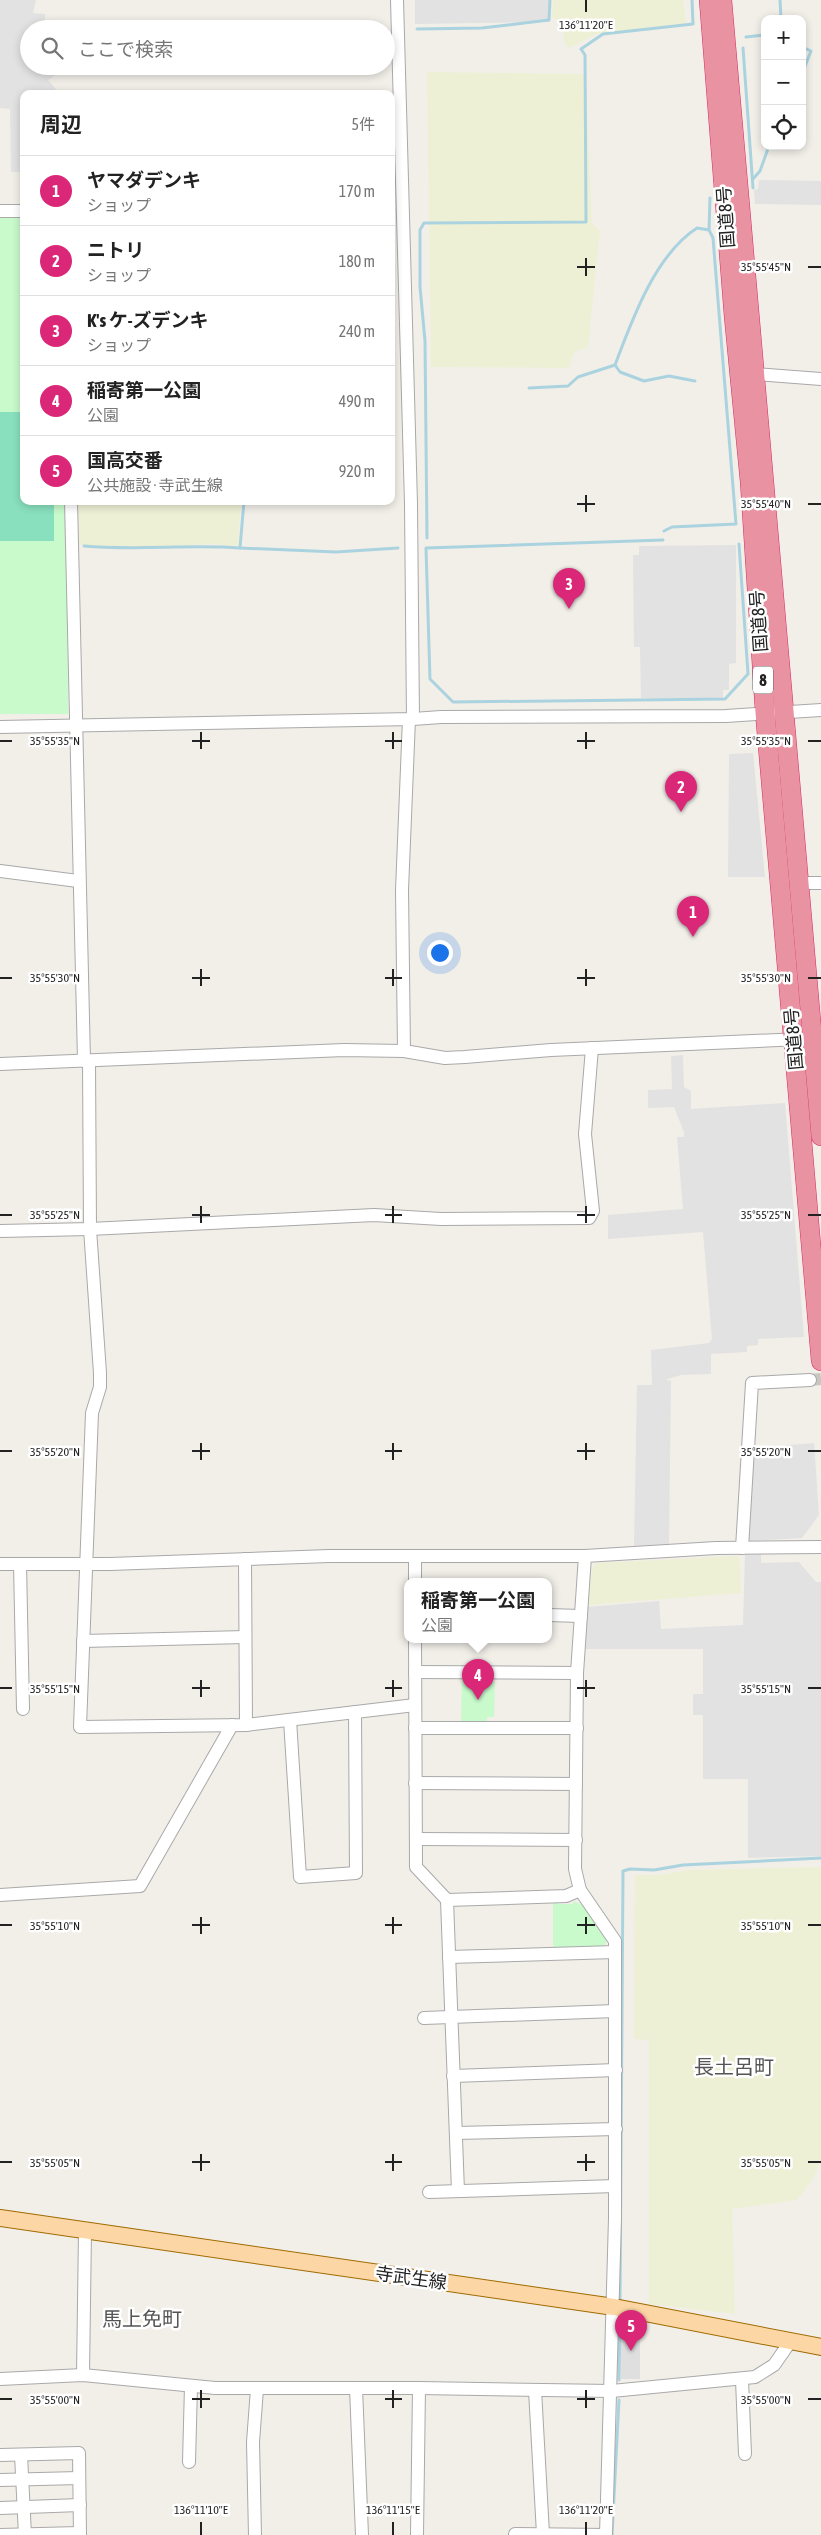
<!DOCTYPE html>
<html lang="ja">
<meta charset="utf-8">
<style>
:root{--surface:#fff;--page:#f2f2f2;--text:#222;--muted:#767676;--line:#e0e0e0;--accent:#db2777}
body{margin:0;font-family:"Asap Condensed","Noto Sans JP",sans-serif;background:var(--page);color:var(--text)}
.controls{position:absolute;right:15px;top:15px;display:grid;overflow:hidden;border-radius:10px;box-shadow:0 2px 8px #0003}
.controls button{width:45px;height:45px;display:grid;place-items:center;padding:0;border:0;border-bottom:1px solid var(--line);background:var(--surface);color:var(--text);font:25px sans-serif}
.you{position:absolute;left:439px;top:952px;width:18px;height:18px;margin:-12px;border:4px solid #fff;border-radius:50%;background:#1a73e8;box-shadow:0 0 0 8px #1a73e833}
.badge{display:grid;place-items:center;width:32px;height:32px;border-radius:50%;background:var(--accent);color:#fff;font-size:16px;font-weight:700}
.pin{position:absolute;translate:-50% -41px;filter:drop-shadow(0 1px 2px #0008)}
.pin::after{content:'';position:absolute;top:26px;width:18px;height:15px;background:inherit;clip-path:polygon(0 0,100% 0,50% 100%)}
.popup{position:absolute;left:404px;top:1578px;width:148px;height:65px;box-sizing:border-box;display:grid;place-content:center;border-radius:10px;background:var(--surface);filter:drop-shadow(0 1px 4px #0005);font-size:16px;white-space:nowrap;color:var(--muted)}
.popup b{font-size:19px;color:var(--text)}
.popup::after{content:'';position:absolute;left:50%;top:100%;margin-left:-10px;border:10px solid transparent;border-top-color:var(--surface)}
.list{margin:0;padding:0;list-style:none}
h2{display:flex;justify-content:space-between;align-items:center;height:65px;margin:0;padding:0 20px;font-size:21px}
h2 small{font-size:16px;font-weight:400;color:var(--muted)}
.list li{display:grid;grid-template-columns:32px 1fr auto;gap:15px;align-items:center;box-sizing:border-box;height:70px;padding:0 20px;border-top:1px solid var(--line)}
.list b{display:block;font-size:19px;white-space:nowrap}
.list p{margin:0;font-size:16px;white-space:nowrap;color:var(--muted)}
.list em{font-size:16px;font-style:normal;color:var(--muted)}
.icon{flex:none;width:28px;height:28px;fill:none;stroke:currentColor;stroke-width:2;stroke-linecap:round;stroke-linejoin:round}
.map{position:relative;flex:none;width:821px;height:2535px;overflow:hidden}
.search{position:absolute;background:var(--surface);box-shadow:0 2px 8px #0003;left:20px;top:20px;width:375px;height:55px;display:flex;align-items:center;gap:12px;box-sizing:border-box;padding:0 18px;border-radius:28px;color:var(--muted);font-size:19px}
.panel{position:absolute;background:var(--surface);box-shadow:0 2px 8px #0003;left:20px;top:90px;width:375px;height:415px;border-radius:10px}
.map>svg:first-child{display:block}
.residential{fill:#e0dfdf}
.farmland{fill:#eef0d5}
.park{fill:#c8facc}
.pitch{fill:#88e0be}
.parking{fill:#e2e2e2}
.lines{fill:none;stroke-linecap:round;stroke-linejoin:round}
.stream{stroke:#aad3df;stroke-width:3}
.minor-tunnel{stroke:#c8c6c1;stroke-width:12;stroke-dasharray:12 6;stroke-linecap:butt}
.minor-casing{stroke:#a9a9a9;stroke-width:14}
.major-casing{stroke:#a06b00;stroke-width:18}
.highway-casing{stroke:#dc2a67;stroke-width:20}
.minor{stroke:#fff;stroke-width:12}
.major{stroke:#fcd6a4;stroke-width:16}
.highway{stroke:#e892a2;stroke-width:19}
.ticks{fill:none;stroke:#222;stroke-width:2}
.labels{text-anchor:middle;stroke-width:5;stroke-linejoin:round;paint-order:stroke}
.shield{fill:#fff;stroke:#646464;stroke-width:1}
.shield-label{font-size:16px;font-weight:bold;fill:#222}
.street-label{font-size:18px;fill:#222;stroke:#fff}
.quarter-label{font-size:20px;fill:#555;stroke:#fff}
.ticks-label{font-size:12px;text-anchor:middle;fill:#222;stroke:#fff;stroke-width:5;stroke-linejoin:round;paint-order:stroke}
</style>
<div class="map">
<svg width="821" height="2535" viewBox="0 0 821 2535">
<rect width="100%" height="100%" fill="#f2efe9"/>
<rect class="residential" x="621" y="2328" width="19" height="51"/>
<g class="farmland">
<path d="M553,0H683L686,24L596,34L570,48L564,42V22L552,18Z"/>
<path d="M427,72L586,74L592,223L600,231L588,347L574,352L569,368L431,367Z"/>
<path d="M78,501H241L238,546L214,544L131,548L79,545Z"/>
<path d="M739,1556L741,1593L587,1605L593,1567L597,1563Z"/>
<path d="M821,1867V2161L813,2179L797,2200L732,2209L735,2314L649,2304V2040L634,2039L635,1875H660L689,1870Z"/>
</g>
<g class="park">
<path d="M0,214H24V501H67L68,714H0Z"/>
<path d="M462,1677H487V1682H495L494,1717H487V1722H461Z"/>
<path d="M553,1901H558V1904H573V1901L583,1905L607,1941L603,1948L553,1949Z"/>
</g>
<path class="pitch" d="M0,412H24V501H54V541H0Z"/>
<g class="parking">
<path d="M0,0H36L33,13L45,14V29H29V66H53L57,74L48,80L59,93L66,91L69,94H24V172H11L10,109L0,108Z"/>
<path d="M415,0H550V22L415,24Z"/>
<path d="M759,180L821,181V205L755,204L754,190L758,189Z"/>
<path d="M736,545V663L729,664V690H723V698H641L640,647H634L633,555H639V546Z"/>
<path d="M753,753L765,877H728L729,754Z"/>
<path d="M683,1055L684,1087L691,1091V1109L785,1103L804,1337L758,1339V1345L747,1346V1352L711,1354V1374L681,1375L668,1379L667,1381L671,1380L669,1545L634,1546L637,1385H652L651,1350L709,1343L712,1339L703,1232L608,1239V1215L683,1209L677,1137H684V1132L674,1107L648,1108V1090L672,1089L671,1056Z"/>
<path d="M814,1443L819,1515L802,1538L749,1541L746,1537L751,1448Z"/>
<path d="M761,1554V1563L799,1562L816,1582H821V1856L748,1858V1779H703V1715H693V1694H703V1649H585L587,1607L659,1601L661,1629L743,1625L745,1555Z"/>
</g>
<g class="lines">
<g class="stream">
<path d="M780,0L781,19"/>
<path d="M417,29L482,28L549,20L550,0"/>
<path d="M746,37L765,35"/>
<path d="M802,47L811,51L802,74"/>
<path d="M743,48L753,188"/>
<path d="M753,179L760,171L769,146"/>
<path d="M615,365L620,372L644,381L669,376L695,381"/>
<path d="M529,388L568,386L578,377L615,365C632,320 655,255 697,228L709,230"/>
<path d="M664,531L672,527L736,524L713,238L709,230L710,198"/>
<path d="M427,538L425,341L420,287V230L424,223L586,222L585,55L581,49L603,34L693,24L692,0"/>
<path d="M663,540L426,548L430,679L453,702L725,699L748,674L739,544"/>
<path d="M84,546C136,551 188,544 240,548L244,501"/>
<path d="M240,548L336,552L398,548"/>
<path d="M620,2299L623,1871L630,1869L654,1870L683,1865L821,1858"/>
<path d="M619,2380L620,2318"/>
<path d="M612,2535L619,2400"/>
</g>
<path class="minor-tunnel" d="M810,1380L821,1379"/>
<defs>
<g id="minor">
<path d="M397,0L411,504L413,719"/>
<path d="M0,211H24"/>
<path d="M754,374L821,379"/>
<path d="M71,501L84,1061"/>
<path d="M0,727L413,719L441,717L726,716L821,710"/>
<path d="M0,871L78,881"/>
<path d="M800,883H821"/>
<path d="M404,1051L402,890L409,719"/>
<path d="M89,1061L90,1229L100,1373V1387L92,1413L80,1727L246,1725L415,1705"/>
<path d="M0,1064L344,1050L404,1051L445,1058L465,1057L551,1050L801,1039"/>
<path d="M0,1231L90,1229L374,1215L441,1219L589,1218L593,1211L585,1134L592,1048"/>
<path d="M742,1548L752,1383L810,1380"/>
<path d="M415,1556V1581"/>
<path d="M245,1559L246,1725"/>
<path d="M0,1564H110L329,1556H585L716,1548L821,1547"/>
<path d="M20,1564L23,1709"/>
<path d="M548,1615L581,1616"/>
<path d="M415,1639L416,1867L447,1900L566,1896L580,1890"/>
<path d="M83,1641L245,1637"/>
<path d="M415,1672L577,1673"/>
<path d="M290,1720L300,1877L356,1873L355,1712"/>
<path d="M415,1728H577"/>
<path d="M415,1783L576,1784"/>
<path d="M416,1839L576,1840"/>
<path d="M0,1895L140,1886L232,1725"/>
<path d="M447,1900L458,2191"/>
<path d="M449,1957L615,1952"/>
<path d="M424,2018L615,2011"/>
<path d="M453,2076L616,2070"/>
<path d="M456,2133L616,2129"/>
<path d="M429,2192L615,2186"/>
<path d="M83,2375L85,2231"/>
<path d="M0,2379L83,2375L215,2388H419L612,2391L755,2377L774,2365L790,2342"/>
<path d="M742,2380L745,2454"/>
<path d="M356,2388L362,2535"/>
<path d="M535,2390L543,2534"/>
<path d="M0,2455L79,2453L80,2535"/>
<path d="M21,2455L25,2535"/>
<path d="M189,2462L191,2386"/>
<path d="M0,2480L79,2478"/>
<path d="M0,2508L80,2505"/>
<path d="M515,2534L606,2535L615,2218V1941L580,1890L575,1869L577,1673L585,1556"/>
<path d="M0,2535L80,2533"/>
<path d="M255,2535L253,2442L257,2389"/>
<path d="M417,2535L419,2388"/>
</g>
<path id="major" d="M0,2218L614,2307L821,2347"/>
<g id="highway">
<path d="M709,0L734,317L750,482L765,712L821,1361"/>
<path d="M722,0L821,1136"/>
</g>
</defs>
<use href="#minor" class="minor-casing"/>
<use href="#major" class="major-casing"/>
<use href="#highway" class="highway-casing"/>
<use href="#minor" class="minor"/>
<use href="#major" class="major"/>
<use href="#highway" class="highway"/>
</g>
<path class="ticks" d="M586,0V12M586,258V276M577,267H595M808,267H821M586,495V512M577,504H595M808,504H821M201,732V749M393,732V749M586,732V749M0,741H12M192,741H210M385,741H402M577,741H595M808,741H821M201,969V986M393,969V986M586,969V986M0,978H12M192,978H210M385,978H402M577,978H595M808,978H821M201,1206V1223M393,1206V1223M586,1206V1223M0,1215H12M192,1215H210M385,1215H402M577,1215H595M808,1215H821M201,1443V1460M393,1443V1460M586,1443V1460M0,1451H12M192,1451H210M385,1451H402M577,1451H595M808,1451H821M201,1680V1697M393,1680V1697M586,1680V1697M0,1688H12M192,1688H210M385,1688H402M577,1688H595M808,1688H821M201,1917V1934M393,1917V1934M586,1917V1934M0,1925H12M192,1925H210M385,1925H402M577,1925H595M808,1925H821M201,2154V2171M393,2154V2171M586,2154V2171M0,2162H12M192,2162H210M385,2162H402M577,2162H595M808,2162H821M201,2390V2408M393,2390V2408M586,2390V2408M0,2399H12M192,2399H210M385,2399H402M577,2399H595M808,2399H821M201,2522V2535M393,2522V2535M586,2522V2535"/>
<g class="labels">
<rect class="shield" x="753" y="666.5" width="20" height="27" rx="4"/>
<g class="shield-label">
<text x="763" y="686">8</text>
</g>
<g class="street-label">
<text transform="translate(726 217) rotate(-94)" y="6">国道8号</text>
<text transform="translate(759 621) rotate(-94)" y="6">国道8号</text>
<text transform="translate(794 1039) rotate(-95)" y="6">国道8号</text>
<text transform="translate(411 2278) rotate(8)" y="6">寺武生線</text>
</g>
<g class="quarter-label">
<text x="734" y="2074">長土呂町</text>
<text x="142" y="2326">馬上免町</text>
</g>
</g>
<g class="ticks-label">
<text x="586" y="29">136°11'20"E</text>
<text x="766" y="271">35°55'45"N</text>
<text x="766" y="508">35°55'40"N</text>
<text x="55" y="745">35°55'35"N</text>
<text x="766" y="745">35°55'35"N</text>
<text x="55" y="982">35°55'30"N</text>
<text x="766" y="982">35°55'30"N</text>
<text x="55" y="1219">35°55'25"N</text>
<text x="766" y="1219">35°55'25"N</text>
<text x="55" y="1456">35°55'20"N</text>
<text x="766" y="1456">35°55'20"N</text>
<text x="55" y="1693">35°55'15"N</text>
<text x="766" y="1693">35°55'15"N</text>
<text x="55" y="1930">35°55'10"N</text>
<text x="766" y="1930">35°55'10"N</text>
<text x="55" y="2167">35°55'05"N</text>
<text x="766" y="2167">35°55'05"N</text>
<text x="55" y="2404">35°55'00"N</text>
<text x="766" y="2404">35°55'00"N</text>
<text x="201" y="2514">136°11'10"E</text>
<text x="393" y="2514">136°11'15"E</text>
<text x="586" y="2514">136°11'20"E</text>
</g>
</svg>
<div class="controls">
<button>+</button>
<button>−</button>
<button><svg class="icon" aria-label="locate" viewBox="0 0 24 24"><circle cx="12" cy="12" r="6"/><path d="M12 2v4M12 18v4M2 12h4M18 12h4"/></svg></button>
</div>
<div class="you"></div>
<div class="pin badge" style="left:693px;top:937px">1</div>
<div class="pin badge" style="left:681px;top:812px">2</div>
<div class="pin badge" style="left:569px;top:609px">3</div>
<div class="pin badge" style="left:478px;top:1700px">4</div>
<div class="popup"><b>稲寄第一公園</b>公園</div>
<div class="pin badge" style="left:631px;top:2351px">5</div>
<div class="search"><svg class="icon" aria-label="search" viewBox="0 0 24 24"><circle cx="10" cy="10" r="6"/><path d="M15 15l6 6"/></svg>ここで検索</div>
<section class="panel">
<h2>周辺<small>5件</small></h2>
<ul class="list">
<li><span class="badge">1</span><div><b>ヤマダデンキ</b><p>ショップ</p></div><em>170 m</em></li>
<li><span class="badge">2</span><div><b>ニトリ</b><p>ショップ</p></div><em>180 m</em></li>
<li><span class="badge">3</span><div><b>K's ケ-ズデンキ</b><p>ショップ</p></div><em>240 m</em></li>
<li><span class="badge">4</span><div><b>稲寄第一公園</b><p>公園</p></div><em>490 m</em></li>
<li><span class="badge">5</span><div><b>国高交番</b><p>公共施設 · 寺武生線</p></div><em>920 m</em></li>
</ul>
</section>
</div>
